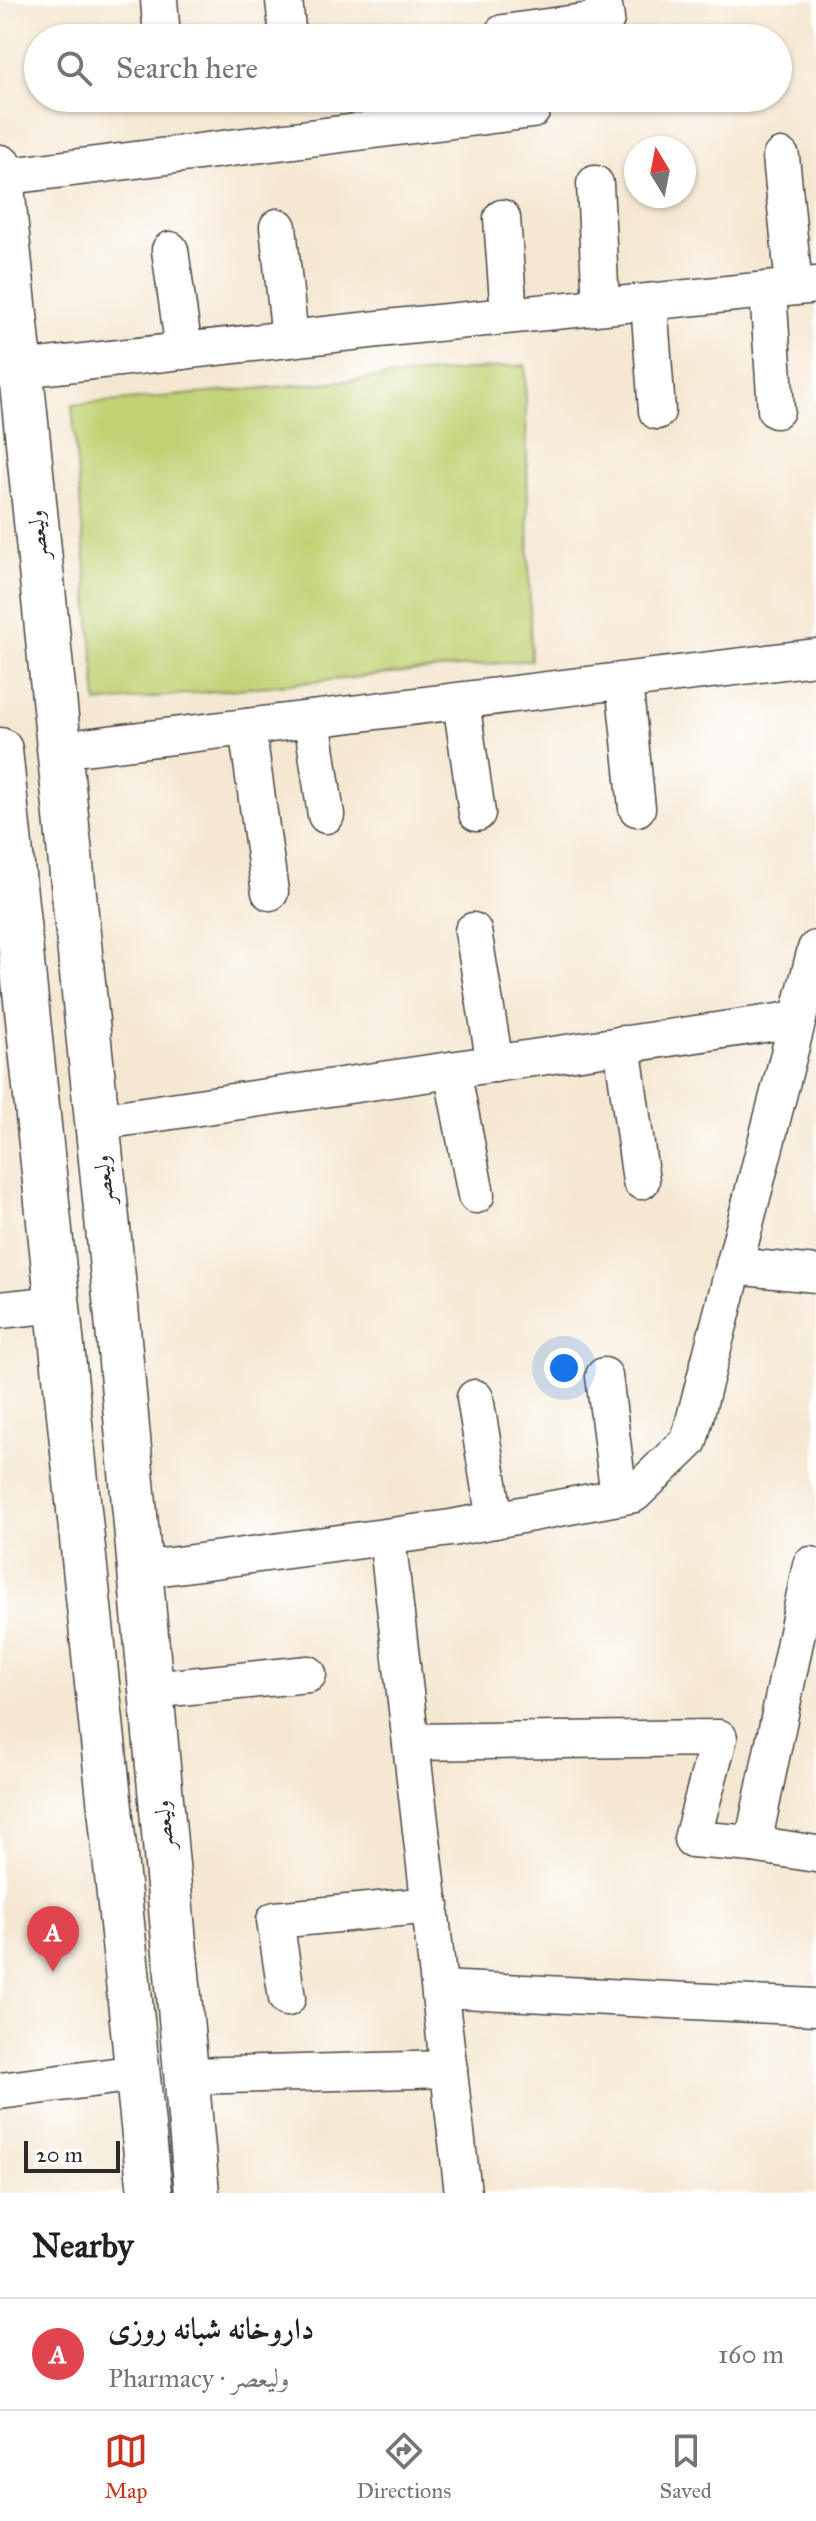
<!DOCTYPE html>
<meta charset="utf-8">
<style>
:root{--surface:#fff;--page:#f6f6f6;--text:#202124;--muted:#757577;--line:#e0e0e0;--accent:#c8321e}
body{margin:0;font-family:"IM FELL Great Primer",Amiri,serif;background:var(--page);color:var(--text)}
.compass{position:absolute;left:624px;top:136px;width:72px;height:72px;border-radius:50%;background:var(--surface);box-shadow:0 2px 6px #0004;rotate:350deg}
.scale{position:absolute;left:24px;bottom:20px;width:96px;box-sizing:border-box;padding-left:8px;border:4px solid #2b2b2b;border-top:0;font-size:22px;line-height:28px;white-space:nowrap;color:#2b2b2b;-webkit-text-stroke:6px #fff;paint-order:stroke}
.you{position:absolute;left:564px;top:1368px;width:28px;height:28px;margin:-20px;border:6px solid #fff;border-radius:50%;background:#1a73e8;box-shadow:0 0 0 12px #1a73e833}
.badge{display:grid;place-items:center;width:52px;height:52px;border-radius:50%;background:var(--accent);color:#fff;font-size:26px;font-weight:700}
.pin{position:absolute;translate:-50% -66px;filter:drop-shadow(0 2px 4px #0008)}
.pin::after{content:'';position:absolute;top:42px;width:28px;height:24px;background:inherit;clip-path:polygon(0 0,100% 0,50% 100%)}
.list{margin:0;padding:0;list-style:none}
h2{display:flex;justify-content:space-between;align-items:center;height:104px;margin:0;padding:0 32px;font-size:34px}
h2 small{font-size:26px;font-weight:400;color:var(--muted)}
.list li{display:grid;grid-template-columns:52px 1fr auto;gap:24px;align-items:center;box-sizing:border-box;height:112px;padding:0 32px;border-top:2px solid var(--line)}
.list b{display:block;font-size:30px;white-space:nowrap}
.list p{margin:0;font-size:26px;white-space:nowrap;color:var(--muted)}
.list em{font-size:26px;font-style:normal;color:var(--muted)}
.icon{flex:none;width:44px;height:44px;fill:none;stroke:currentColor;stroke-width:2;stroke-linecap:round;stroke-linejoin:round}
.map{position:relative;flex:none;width:816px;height:2193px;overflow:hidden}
.search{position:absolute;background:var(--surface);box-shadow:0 2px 6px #0004;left:24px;right:24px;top:24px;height:88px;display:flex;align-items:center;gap:20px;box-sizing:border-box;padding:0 28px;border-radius:44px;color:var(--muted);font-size:30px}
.sheet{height:216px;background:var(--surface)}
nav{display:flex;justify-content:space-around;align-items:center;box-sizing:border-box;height:112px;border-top:2px solid var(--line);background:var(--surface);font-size:22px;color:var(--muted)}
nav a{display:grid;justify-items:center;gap:4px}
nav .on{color:var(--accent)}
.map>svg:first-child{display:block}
.green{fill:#c1d275;stroke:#767e50;stroke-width:2}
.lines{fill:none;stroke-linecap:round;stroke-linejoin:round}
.street-casing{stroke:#494744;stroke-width:39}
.secondary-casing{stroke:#494744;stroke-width:47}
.street{stroke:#fff;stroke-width:36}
.secondary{stroke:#fff;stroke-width:44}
.labels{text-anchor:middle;stroke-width:7;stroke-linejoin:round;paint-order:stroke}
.street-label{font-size:22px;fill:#2b2b2b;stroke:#fff}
</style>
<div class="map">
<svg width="816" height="2193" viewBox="0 0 816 2193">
<rect width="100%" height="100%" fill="#fff"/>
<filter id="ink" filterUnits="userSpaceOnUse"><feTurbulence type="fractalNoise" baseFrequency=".0125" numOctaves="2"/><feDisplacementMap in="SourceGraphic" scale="16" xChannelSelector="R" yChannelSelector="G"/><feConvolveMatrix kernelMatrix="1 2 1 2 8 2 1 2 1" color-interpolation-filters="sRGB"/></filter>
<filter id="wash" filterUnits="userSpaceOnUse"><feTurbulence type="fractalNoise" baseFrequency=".006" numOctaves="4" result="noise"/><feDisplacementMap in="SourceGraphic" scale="32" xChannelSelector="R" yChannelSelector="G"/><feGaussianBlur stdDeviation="1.8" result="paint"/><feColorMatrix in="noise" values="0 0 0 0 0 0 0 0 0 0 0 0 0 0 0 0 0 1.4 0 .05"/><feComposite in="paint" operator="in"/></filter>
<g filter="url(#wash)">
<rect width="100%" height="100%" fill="#f5e7d1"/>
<path class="green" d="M525,365L531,660L97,703L72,405Z"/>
</g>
<g filter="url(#ink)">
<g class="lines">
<defs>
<g id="street">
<path d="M159,0L162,38"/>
<path d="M284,0L288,38"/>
<path d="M503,33L606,19L603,0"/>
<path d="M781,157L794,287"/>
<path d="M1,177L532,110"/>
<path d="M595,184L601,306"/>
<path d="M502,218L509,315"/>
<path d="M278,227L290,339"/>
<path d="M170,250L184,351"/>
<path d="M768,290L776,410"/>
<path d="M649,302L657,411"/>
<path d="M21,369L397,327L816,285"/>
<path d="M624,682L637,808"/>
<path d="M461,701L477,813"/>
<path d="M312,719L326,815"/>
<path d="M247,727L270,892"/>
<path d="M59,750L816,657"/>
<path d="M473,931L495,1064"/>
<path d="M622,1044L641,1181"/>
<path d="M452,1070L476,1195"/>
<path d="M97,1122L798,1019"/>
<path d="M734,1266L816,1274"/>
<path d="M0,1310L57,1304"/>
<path d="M604,1376L619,1497"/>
<path d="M475,1398L495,1520"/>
<path d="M387,1537L463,2193"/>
<path d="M811,1565L753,1844L816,1854"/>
<path d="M140,1570L451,1528L634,1494L689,1441L816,949"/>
<path d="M151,1690L308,1674"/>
<path d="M412,1742L719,1738L692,1839L753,1844"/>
<path d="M440,1989L816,2007"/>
<path d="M287,1998L275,1920L431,1905"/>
<path d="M186,2076L449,2069"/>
<path d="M0,2091L137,2073"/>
</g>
<g id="secondary">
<path d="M0,167L116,1307L197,2193"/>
<path d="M0,750L150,2193"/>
</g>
</defs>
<use href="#street" class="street-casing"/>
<use href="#secondary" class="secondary-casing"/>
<use href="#street" class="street"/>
<use href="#secondary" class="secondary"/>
</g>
</g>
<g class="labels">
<g class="street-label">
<text transform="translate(37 535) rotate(-96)" y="8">ولیعصر</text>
<text transform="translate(103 1180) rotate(-96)" y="8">ولیعصر</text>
<text transform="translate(163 1825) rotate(-95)" y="8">ولیعصر</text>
</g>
</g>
</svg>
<svg class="compass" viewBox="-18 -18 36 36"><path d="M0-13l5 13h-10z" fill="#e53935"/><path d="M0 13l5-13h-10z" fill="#757577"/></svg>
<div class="scale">20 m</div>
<div class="you"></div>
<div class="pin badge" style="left:53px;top:1972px;background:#e0444e">A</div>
<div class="search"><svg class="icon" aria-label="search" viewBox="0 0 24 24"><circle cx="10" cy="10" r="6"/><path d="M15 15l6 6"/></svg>Search here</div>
</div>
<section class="sheet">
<h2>Nearby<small></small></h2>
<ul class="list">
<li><span class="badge" style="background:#e0444e">A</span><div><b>داروخانه شبانه روزی</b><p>Pharmacy · ولیعصر</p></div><em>160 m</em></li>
</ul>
</section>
<nav>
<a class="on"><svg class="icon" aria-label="map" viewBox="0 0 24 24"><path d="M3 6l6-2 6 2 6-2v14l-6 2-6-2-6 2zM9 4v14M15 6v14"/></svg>Map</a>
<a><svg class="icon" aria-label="directions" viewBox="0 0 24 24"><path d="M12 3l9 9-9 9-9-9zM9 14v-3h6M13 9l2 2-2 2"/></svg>Directions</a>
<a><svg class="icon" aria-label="saved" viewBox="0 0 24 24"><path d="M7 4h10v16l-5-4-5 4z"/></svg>Saved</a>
</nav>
